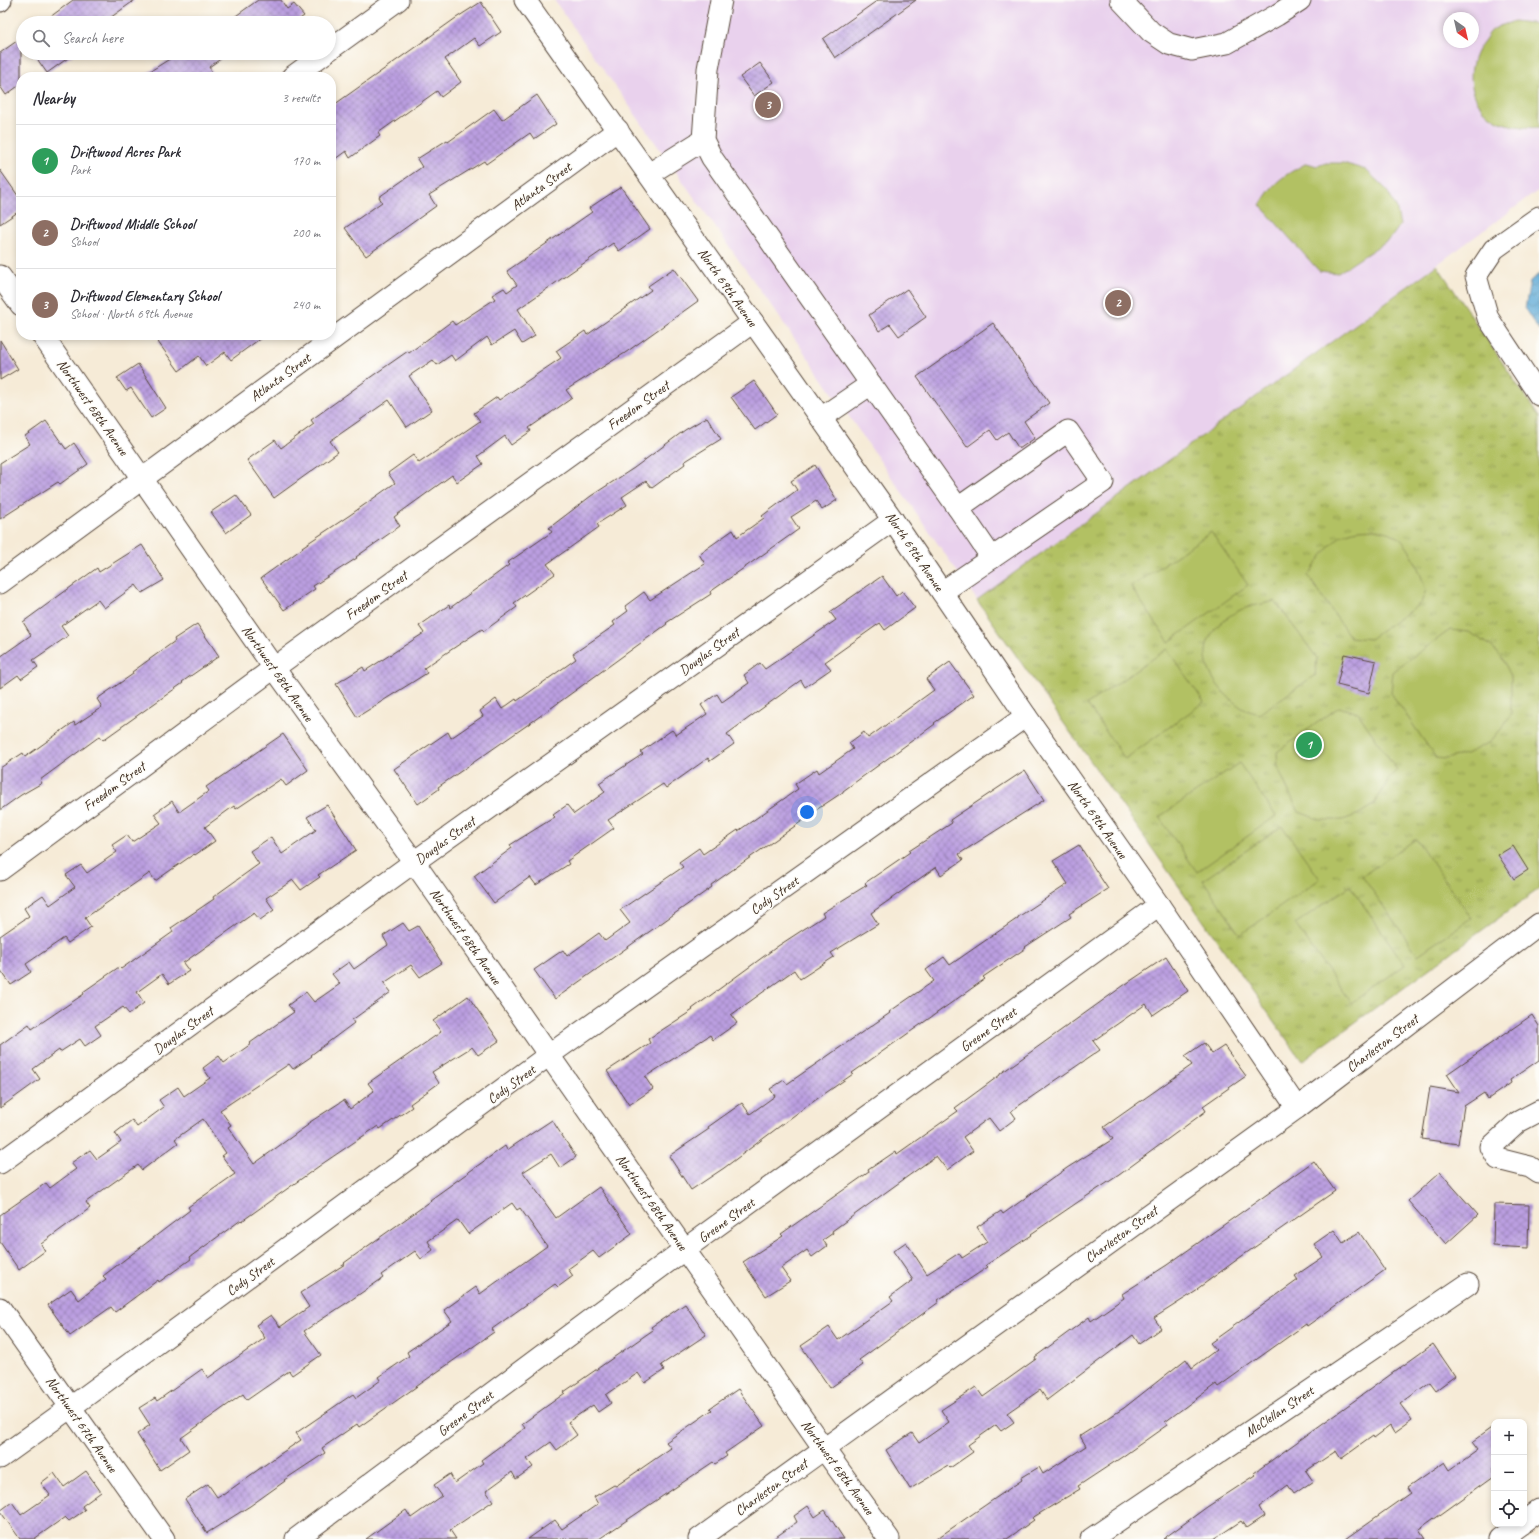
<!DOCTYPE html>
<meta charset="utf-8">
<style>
:root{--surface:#fff;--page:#f7f7f7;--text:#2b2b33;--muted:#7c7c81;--line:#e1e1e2;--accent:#d1495b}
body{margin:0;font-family:Caveat,sans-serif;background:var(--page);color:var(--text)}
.controls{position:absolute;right:12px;bottom:12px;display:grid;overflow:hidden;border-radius:8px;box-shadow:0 2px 6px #0003}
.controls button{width:36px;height:36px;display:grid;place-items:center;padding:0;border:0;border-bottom:1px solid var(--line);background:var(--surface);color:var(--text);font:20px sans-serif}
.compass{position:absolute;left:1443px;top:12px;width:36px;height:36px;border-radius:50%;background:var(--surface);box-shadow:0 2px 6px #0003;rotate:146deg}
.you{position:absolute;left:807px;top:812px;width:14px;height:14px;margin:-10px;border:3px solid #fff;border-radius:50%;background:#1a73e8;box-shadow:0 0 0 6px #1a73e833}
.badge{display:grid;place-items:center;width:26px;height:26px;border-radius:50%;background:var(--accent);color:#fff;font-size:13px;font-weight:700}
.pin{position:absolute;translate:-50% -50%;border:2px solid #fff;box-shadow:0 1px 4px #0006}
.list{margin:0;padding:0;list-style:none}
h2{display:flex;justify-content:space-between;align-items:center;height:52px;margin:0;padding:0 16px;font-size:17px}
h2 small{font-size:13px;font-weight:400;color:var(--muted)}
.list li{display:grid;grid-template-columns:26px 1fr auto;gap:12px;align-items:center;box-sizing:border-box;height:72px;padding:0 16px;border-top:1px solid var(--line)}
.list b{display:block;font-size:15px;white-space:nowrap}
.list p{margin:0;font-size:13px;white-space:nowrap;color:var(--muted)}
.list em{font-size:13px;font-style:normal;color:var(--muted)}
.icon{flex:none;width:22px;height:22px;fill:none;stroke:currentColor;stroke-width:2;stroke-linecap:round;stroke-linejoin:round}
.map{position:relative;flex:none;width:1539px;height:1539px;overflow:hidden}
.search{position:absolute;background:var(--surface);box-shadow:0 2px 6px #0003;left:16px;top:16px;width:320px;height:44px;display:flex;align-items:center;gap:10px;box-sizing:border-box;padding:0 14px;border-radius:22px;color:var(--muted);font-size:15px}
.panel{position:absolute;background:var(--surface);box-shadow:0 2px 6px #0003;left:16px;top:72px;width:320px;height:268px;border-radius:16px}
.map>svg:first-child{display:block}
.built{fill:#e9d1ed;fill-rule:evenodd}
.park{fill:url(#park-tufts);stroke:#767640}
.pitch{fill:#b2c163;stroke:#767640}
.water{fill:url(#water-waves);stroke:#4c6a7a}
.building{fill:url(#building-cross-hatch)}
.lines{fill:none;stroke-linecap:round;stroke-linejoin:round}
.minor-casing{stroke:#57473a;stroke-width:23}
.minor{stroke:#fff;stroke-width:21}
.labels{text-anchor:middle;stroke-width:3;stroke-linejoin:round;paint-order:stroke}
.street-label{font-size:14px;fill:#3b2a1e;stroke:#fdfcf7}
</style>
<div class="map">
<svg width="1539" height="1539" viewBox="0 0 1539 1539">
<defs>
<pattern id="park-tufts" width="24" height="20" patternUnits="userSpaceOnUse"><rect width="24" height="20" fill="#b2c163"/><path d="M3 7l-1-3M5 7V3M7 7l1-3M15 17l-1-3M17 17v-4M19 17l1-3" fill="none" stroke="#929d51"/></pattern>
<pattern id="water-waves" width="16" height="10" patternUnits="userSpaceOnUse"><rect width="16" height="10" fill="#5eaad7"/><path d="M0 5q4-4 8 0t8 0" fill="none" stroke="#4f8bae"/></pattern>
<pattern id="building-cross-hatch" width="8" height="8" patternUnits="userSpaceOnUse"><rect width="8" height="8" fill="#bb9fe1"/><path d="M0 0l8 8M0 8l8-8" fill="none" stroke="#9982b6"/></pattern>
</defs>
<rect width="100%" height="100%" fill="#fdfcf7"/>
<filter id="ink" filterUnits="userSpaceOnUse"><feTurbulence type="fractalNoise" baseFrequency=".025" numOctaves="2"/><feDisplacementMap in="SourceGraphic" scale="8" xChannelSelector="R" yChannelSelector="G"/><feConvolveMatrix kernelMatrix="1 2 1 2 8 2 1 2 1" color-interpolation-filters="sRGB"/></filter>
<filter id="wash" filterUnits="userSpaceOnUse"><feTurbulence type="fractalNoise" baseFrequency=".012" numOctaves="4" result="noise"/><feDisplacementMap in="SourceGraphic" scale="16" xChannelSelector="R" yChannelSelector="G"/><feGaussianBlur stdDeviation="0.9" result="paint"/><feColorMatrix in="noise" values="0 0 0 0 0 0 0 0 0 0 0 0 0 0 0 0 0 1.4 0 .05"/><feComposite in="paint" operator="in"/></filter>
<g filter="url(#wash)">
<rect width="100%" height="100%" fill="#f6ebd7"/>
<path class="built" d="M554,0H1539V190L977,600L797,342ZM1449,18H1473V42H1449Z"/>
<path class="park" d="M1437,265L1539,417V889L1302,1061L977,600Z"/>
<g class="pitch">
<path d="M1514,21L1539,24V128C1522,127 1503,127 1489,115C1466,96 1466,63 1484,41C1487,37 1490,31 1494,29C1499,25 1508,24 1514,21Z"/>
<path d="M1307,163L1317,166L1326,163H1343L1366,170L1386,189L1396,207L1400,225L1391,238L1338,273L1319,271L1260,205C1274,181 1283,176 1307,163Z"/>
<path d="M1374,529C1382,531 1392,532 1398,537C1412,548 1420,573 1426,590L1421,603L1370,639L1350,637L1308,576C1318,562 1333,536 1350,532C1358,529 1366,530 1374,529Z"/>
<path d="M1211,532L1248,585L1169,642L1131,587Z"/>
<path d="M1275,601L1317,658L1315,675L1259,714C1254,712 1247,711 1242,708C1206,683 1188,643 1231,615C1244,606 1260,605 1275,601Z"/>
<path d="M1450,630L1469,632L1490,645L1502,658L1511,676V714L1502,728L1490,742L1466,754L1445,759L1436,758L1391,693L1393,671Z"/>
<path d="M1167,649L1204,702L1125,759L1087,704Z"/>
<path d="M1339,707L1358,713L1397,770L1389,778L1382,792L1373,805L1359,814L1343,820H1320L1299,812L1287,788L1278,767L1277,752Z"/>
<path d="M1239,763L1276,816L1197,872L1159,817Z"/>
<path d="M1282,826L1320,879L1240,935L1203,880Z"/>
<path d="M1416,839L1471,918L1418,955L1362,876Z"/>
<path d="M1350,886L1405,965L1351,1003L1295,924Z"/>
</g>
<path class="water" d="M1539,274V331L1525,309L1530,281Z"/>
<g id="blocks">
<g class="building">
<path d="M73,0H135L103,23H42Z"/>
<path d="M258,0H281L287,9L294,4L304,16L297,21L298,23H226Z"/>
<path d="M878,0H916L835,58L823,39Z"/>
<path d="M481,2L501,32L480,46L474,38L445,59L461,82L441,97L437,91L378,133L380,136L350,158L346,151L331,162V107L456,18Z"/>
<path d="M21,38V84L6,95L0,86V53Z"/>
<path d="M33,53H75L47,73Z"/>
<path d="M179,53H229L209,67L215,77H141Z"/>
<path d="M760,63L774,82L754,96L740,77Z"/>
<path d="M537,95L556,124L534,139L530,133L486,164L484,161L429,195L436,206L366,256L345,228L382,202L379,197L422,167L417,159L447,140L448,142L494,109L502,120Z"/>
<path d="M0,170L21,200V210L0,224Z"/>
<path d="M621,187L650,229L619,251L613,243L518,309L535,336L522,344L514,331L492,345L487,337L455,361L451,355L437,365L433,360L409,376L432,410L407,427L389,400L330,441L338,452L274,498L247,460L275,440L281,448L314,424L311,420L375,374L408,351L409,353L452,321L455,325L495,299L492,295L504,288L507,292L517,285L507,271L592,212L589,208Z"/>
<path d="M674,268L698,301L625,353L566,390L572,398L529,428L531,431L511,445L505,436L478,456L483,464L457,482L452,475L394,517L400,526L356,557L357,558L313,586L315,589L284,610L261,578L303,548L302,547L350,515L395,483L388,473L413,455L419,463L480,421L474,413L497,397L499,400L561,358L556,351L585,331L587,335L651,290L648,286Z"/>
<path d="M907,289L926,317L899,336L890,324L879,331L869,315Z"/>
<path d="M993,323L1049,403L1024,421L1035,438L1019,449L1008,432L997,440L990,430L967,447L917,377Z"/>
<path d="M168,335H265L231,360L225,352L206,366L199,356L179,371L158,342Z"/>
<path d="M0,340L18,369L0,380Z"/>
<path d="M138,364L166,408L151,418L131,388L126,391L117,378Z"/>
<path d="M754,381L777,414L755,430L731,397Z"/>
<path d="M707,417L721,439L684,462L685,464L652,488L646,481L622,497L627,505L597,524L599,527L547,564L555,574L514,603L517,607L484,631L482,629L424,668L427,673L357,717L336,684L363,667L365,671L424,633L419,626L449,605L450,608L509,565L507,563L552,532L549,528L591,496L634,468L685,430Z"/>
<path d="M46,421L66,449L74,443L88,464L60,484L58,482L0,519V463L30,444L25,436Z"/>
<path d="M815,465L837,500L822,510L816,501L791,517L799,529L710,592L711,594L666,623L667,624L536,719L438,787L439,789L418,804L394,769L448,732L451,738L483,716L480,711L496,699L502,709L516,699L517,701L576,659L573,654L615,625L613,622L628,611L625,606L644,592L650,600L705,564L699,554L733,530L737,537L764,518L762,516L797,490L791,481Z"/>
<path d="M236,495L251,515L226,533L211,512Z"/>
<path d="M142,545L164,580L142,593L136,585L104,608L98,600L61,626L68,636L33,660L38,667L21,679L18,675L0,688V657L31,635L23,622L97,568L99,572Z"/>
<path d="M882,576L896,596L902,591L915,608L885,630L880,623L825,662L831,669L805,687L801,680L727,734L734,744L710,761L708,758L666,788L663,784L608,820L614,828L567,861L569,864L536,885L530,877L494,903L474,876L512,848L510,845L555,817L553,815L567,805L574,814L605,792L599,783L643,754L640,752L672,730L676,735L707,714L701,705L717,694L722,702L749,683L744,675L760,663L765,669L836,620L830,612Z"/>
<path d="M197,624L219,656L182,682L183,683L103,740L100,736L40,780L42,783L21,795L0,810V768L23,753L25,757L74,722L75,725L102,707L97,699L133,674L132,672L175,641L174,639Z"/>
<path d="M1344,654L1376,661L1369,693L1337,685Z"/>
<path d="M950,662L974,695L934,723L935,724L843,791V792L804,818L805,819L711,885L712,887L555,999L534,970L563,950L567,956L599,933L605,941L630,923L620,910L683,867L679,862L699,848L703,854L738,830V831L798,789L795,784L817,769L819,773L853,749L849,743L864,732L868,738L934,690L926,679Z"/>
<path d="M283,734L308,770L286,786L281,779L236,809L234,806L205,827L215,841L195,855L194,854L155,881L150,873L85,918L91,927L68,943L64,938L26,964L31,972L11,985L0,969V936L29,916L24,908L43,895L50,905L75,887L66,875L81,865L87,873L117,852L112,845L127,835L132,842L161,823L154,814L172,801L179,812L209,791L206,787Z"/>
<path d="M1025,770L1044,800L959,854L963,860L941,875L936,867L871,913L878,924L831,953L834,957L800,979L794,970L731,1015L737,1023L713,1040L710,1035L645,1077L653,1089L629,1105L607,1071L650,1043L648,1039L693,1010L692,1009L778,946L824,916L822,913L867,885L865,883L910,852L909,851L952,823L950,820Z"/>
<path d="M327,805L356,850L318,875L320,877L301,890L293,880L266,898L274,910L260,920L254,913L183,963L189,971L169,984L162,974L137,992L144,1003L129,1014L123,1007L95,1026L101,1035L85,1046L80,1039L60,1052L59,1050L33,1069L40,1079L0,1108V1045L29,1024L32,1029L84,994L83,992L119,967L121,969L173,932L171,928L214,899L213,897L259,864L250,851L271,837L282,854L316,830L307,817Z"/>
<path d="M1079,845L1108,889L1069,914L1071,917L1025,947L1026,948L983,977L985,979L852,1073L853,1074L804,1108L724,1168L691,1190L669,1156L709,1129L708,1127L742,1103L750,1114L775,1096L770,1089L784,1080L787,1084L890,1013L889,1012L934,981L926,970L944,957L950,965L1018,918V917L1068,884L1053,861Z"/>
<path d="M1513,846L1528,870L1514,879L1498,855Z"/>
<path d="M403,923L409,931L418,926L442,963L420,977L411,965L384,983L391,992L352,1020L354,1023L311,1055L312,1056L293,1069L289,1064L220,1110L231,1125L228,1127L254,1164L308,1125L307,1124L344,1100L350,1109L374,1091L368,1083L441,1032L433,1021L468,996L499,1041L478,1055L472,1047L432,1072L439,1083L410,1104L412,1107L380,1129L378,1126L322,1164L242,1221L241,1220L190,1257L191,1259L159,1282L158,1280L115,1312L111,1307L70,1336L48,1305L71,1289L79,1300L106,1279L103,1276L190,1210L188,1207L235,1174L222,1156L226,1153L203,1119L175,1139L178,1143L142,1170L138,1165L86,1202L90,1208L41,1244L45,1251L19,1270L0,1242V1215L46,1183L50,1188L76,1169L71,1163L90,1150L97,1159L121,1142L115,1133L132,1120L137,1127L164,1107L159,1100L178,1087L184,1096L210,1078L203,1068L219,1056L224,1063L251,1044L250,1043L294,1012L288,1005L306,992L314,1002L340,984L332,974L349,962L354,969L388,945L383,936Z"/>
<path d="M1166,957L1188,991L1153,1015L1146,1004L1093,1041L1100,1050L1011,1111L1016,1118L999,1131L989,1118L963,1137L973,1151L947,1170L936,1156L832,1231L833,1233L823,1240L827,1246L812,1257L807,1250L781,1268L790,1281L766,1296L743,1262L783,1236L781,1234L869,1172L868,1170L896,1151L897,1154L958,1111L955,1108L1000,1075V1074L1123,986Z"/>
<path d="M1532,1015L1539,1026V1060L1510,1080L1511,1083L1488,1099L1484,1093L1464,1106L1458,1144L1422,1139L1430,1087L1459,1092L1447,1074Z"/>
<path d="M1204,1043L1212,1054L1224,1046L1246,1076L1203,1106L1206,1111L1119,1175L1078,1202L1031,1234L1032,1235L986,1265L988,1267L938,1300L939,1302L859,1360L863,1365L830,1388L801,1346L829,1327L838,1340L893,1301L890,1297L913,1280L893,1251L906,1242L927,1274L959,1253L962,1258L987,1242L977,1227L1001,1211L1003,1214L1067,1168L1113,1139L1104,1127L1192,1065L1185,1056Z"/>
<path d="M552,1120L576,1157L560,1168L551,1154L523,1172L556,1218L599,1187L632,1234L599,1258L593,1251L568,1269L573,1276L558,1287L555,1284L492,1329L494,1332L359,1427L357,1424L322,1448L325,1453L284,1480L285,1481L250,1506L207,1533L185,1499L208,1484L217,1497L222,1494L223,1495L280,1454L301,1440L296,1433L353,1394L356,1398L381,1380L379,1377L409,1356L407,1352L452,1321L444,1310L476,1287L480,1294L547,1246L520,1208L517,1210L512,1203L468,1234L458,1220L428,1241L433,1250L421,1259L415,1251L381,1275L383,1278L348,1302L304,1331L321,1355L292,1375L289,1371L247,1400L243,1394L181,1438L189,1450L160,1470L137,1434L150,1425L139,1408L155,1398L157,1401L202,1369L208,1378L265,1338L256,1325L271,1315L280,1327L309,1307L300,1293L345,1264L344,1263L431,1201L430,1200L505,1146L507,1150Z"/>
<path d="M1314,1161L1335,1191L1242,1256L1197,1289L1198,1290L1154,1318L1161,1328L1139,1344L1133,1335L1047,1400L1040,1390L1007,1413L1014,1422L1001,1431L996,1425L968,1445L973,1452L950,1468L948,1466L910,1489L886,1450L912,1433L919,1443L949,1422L941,1410L976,1387L983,1397L1036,1359L1035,1357L1089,1317L1091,1321L1124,1298L1122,1294L1167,1265Z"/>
<path d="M1440,1172L1478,1215L1446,1244L1408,1201Z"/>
<path d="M1494,1204L1529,1205L1528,1248L1493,1246Z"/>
<path d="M1334,1230L1343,1243L1359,1232L1385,1270L1307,1326L1306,1324L1218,1387L1216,1384L1165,1422L1167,1425L1122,1457L1078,1486L1080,1489L1032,1518L1034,1520L1007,1539H936L1022,1480L1021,1478L1039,1467L1043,1474L1086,1446L1080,1436L1124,1408L1186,1359L1192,1368L1216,1350L1210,1343L1298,1280L1295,1276L1323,1257L1314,1244Z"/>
<path d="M685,1304L706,1335L661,1365L664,1370L645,1383L638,1373L606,1395L611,1403L598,1412L593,1405L568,1422L577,1435L557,1450L551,1442L527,1459L533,1467L516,1479L512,1472L486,1491L493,1501L450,1530L456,1539H366L406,1510L411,1518L442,1496L434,1485L450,1474L455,1483L483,1463L481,1460L525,1428L522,1424L565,1393L564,1392L653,1330L651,1327Z"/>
<path d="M1433,1344L1455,1376L1436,1390L1430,1382L1400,1404L1412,1420L1394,1433L1390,1426L1374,1438L1373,1436L1341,1459L1336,1451L1306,1471L1313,1481L1294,1494L1288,1485L1259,1507L1264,1516L1246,1528L1241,1521L1214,1539H1163L1207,1507L1256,1475L1254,1473Z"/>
<path d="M738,1389L764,1426L725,1453L727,1456L715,1464L713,1462L599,1539H528L555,1520L562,1529L598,1504L594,1497L614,1485L616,1486L671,1448L666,1442L712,1410L710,1408Z"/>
<path d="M1494,1426V1476L1419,1530L1425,1539H1345L1410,1493L1407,1488L1445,1462L1450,1470L1479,1449L1473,1441Z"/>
<path d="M86,1471L101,1492L82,1506L85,1510L69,1521L65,1517L34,1539H20L0,1511L12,1502L21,1515L50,1495L41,1483L54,1473L64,1487Z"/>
<path d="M808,1506L815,1517L825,1510L844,1539H773L797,1522L794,1516Z"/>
</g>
</g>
</g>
<g filter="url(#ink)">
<use href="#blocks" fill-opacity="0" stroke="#57473a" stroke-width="1"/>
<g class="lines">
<defs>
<g id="minor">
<path d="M525,0L893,520L1026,716L1159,905L1297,1108"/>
<path d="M721,0L708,69L703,140L712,158L958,508L992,558"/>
<path d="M1121,0L1151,32L1169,44L1192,50L1227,43L1277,15L1300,0"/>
<path d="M0,1L1,0"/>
<path d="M329,50L398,0"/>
<path d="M292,77L325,53"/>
<path d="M649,174L703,140"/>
<path d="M1539,217L1494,249L1476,276L1488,318L1539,395"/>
<path d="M0,276L21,305"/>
<path d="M42,335L274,668L414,862L824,1449L889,1539"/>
<path d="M821,418L871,384"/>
<path d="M0,583L618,130"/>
<path d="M942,592L1103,482L1068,431L958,508"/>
<path d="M0,870L274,668L753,322"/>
<path d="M1539,1111L1518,1122L1491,1147L1498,1159L1530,1167L1539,1173"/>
<path d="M0,1163L414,862L893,520"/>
<path d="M0,1308L164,1539"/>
<path d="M0,1458L71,1407L549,1055L1026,716"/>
<path d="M1524,1522L1539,1511"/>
<path d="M296,1539L685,1249L1159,905"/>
<path d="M699,1539L1297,1108L1539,924"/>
<path d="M1091,1539L1468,1284"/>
<path d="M1499,1539L1520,1524"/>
</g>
</defs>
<use href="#minor" class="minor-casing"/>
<use href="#minor" class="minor"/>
</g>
</g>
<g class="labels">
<g class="street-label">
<text transform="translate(541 186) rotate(-36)" y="5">Atlanta Street</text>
<text transform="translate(728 287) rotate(55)" y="5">North 69th Avenue</text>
<text transform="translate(280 377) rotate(-36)" y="5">Atlanta Street</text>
<text transform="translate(638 405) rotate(-36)" y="5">Freedom Street</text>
<text transform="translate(93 407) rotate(55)" y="5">Northwest 68th Avenue</text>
<text transform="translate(915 551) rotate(56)" y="5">North 69th Avenue</text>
<text transform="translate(376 595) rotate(-36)" y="5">Freedom Street</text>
<text transform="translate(709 651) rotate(-36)" y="5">Douglas Street</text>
<text transform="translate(278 673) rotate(55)" y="5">Northwest 68th Avenue</text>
<text transform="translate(114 786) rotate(-36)" y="5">Freedom Street</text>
<text transform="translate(1098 819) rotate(55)" y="5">North 69th Avenue</text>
<text transform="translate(445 840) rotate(-36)" y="5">Douglas Street</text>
<text transform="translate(774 895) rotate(-35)" y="5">Cody Street</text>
<text transform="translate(466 936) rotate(55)" y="5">Northwest 68th Avenue</text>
<text transform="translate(988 1029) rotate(-36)" y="5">Greene Street</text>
<text transform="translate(183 1030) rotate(-36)" y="5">Douglas Street</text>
<text transform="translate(1382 1043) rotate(-37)" y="5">Charleston Street</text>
<text transform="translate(511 1084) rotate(-36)" y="5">Cody Street</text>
<text transform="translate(652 1202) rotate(55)" y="5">Northwest 68th Avenue</text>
<text transform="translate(726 1220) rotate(-36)" y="5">Greene Street</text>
<text transform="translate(1121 1234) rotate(-36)" y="5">Charleston Street</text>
<text transform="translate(250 1276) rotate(-36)" y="5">Cody Street</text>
<text transform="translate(1279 1411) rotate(-34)" y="5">McClellan Street</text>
<text transform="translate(465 1413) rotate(-37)" y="5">Greene Street</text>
<text transform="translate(82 1424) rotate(55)" y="5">Northwest 67th Avenue</text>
<text transform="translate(838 1467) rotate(54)" y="5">Northwest 68th Avenue</text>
<text transform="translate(771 1487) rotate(-36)" y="5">Charleston Street</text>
</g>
</g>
</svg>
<div class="controls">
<button>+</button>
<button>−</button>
<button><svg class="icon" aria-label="locate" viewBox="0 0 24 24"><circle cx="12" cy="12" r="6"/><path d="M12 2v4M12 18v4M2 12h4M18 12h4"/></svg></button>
</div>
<svg class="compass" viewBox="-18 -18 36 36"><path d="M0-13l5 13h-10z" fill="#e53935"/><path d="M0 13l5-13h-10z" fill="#7c7c81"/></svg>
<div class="you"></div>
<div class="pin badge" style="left:1309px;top:745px;background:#2e9e5b">1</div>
<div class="pin badge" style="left:1118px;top:303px;background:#8d6e63">2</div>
<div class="pin badge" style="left:768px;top:105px;background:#8d6e63">3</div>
<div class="search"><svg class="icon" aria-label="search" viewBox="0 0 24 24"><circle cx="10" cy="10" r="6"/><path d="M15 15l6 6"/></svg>Search here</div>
<section class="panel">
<h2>Nearby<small>3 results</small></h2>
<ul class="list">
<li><span class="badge" style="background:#2e9e5b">1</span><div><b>Driftwood Acres Park</b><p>Park</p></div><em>170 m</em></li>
<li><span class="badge" style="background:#8d6e63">2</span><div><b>Driftwood Middle School</b><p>School</p></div><em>200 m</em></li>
<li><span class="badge" style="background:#8d6e63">3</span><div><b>Driftwood Elementary School</b><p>School · North 69th Avenue</p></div><em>240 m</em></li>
</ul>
</section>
</div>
